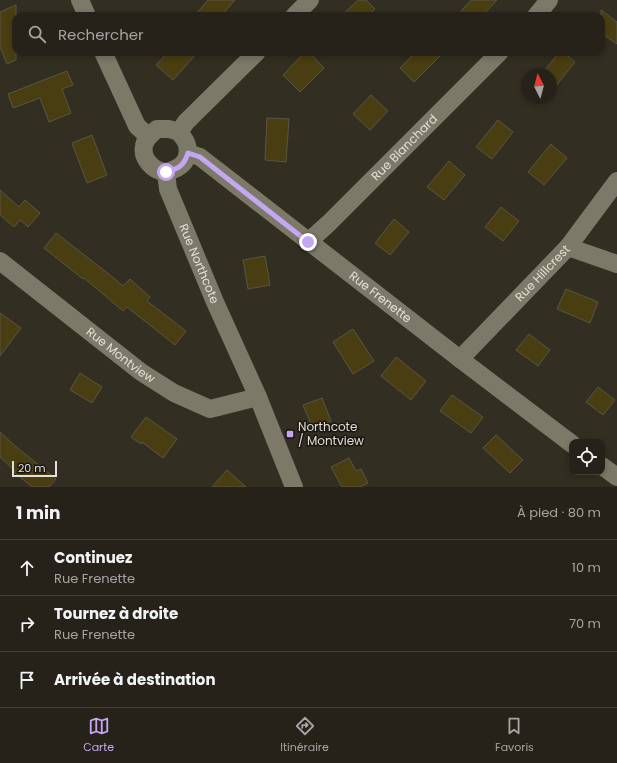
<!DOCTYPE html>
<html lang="fr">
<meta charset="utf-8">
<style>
:root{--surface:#262219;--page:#2e2a22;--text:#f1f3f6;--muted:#a4a4a2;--line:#423f38;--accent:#c4a7f1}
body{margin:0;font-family:Poppins,sans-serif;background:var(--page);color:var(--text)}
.controls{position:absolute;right:12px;bottom:12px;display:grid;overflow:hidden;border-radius:8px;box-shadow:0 2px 6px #0003}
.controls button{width:36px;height:36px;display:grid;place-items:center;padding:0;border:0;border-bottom:1px solid var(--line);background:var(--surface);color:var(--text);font:20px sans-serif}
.compass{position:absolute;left:521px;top:68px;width:36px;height:36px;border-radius:50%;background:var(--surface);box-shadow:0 2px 6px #0003;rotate:354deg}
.scale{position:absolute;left:12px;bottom:10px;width:45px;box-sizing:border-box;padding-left:4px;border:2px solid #e1dfd7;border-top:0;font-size:11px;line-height:14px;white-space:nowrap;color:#e1dfd7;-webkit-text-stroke:3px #181610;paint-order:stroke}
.stop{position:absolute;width:12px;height:12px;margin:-9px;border:3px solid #c4a7f1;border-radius:50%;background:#fff}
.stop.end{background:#c4a7f1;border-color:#fff;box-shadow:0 1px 4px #0008}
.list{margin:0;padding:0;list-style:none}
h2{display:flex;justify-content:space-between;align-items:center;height:52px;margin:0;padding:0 16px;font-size:17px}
h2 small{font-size:13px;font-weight:400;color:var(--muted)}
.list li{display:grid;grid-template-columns:26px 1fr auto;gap:12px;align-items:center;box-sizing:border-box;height:56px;padding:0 16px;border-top:1px solid var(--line)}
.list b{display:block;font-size:15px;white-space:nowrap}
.list p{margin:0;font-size:13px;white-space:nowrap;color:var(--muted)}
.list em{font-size:13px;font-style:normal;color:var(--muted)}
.icon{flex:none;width:22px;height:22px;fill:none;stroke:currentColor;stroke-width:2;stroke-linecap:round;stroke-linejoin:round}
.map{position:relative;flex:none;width:617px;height:487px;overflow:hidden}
.search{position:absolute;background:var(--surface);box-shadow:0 2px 6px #0003;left:12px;right:12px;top:12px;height:44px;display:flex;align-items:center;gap:10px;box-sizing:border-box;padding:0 14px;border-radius:12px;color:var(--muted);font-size:15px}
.sheet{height:220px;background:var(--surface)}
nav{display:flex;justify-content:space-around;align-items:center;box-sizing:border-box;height:56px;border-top:1px solid var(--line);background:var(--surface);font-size:11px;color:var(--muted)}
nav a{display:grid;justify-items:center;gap:2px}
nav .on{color:var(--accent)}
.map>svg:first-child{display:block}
.building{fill:#493e11;stroke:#595546}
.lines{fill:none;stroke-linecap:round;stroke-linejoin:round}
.minor{stroke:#7d7969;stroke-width:18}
.route{stroke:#c4a7f1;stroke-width:5}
.poi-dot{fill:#c4a7f1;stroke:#181610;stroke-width:1.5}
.labels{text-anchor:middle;stroke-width:3;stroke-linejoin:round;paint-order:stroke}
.street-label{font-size:12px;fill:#e1dfd7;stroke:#181610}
.poi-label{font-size:12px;fill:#e1dfd7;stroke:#181610;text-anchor:start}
</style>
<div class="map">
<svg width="617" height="487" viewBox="0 0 617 487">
<rect width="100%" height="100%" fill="#322e21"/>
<g class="building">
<path d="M208,0H235L221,16H194Z"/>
<path d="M358,0H366L375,9L368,16H341Z"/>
<path d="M471,0H497L482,16H457Z"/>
<path d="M16,5V60L7,64L0,47V12Z"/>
<path d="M601,10L617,22V44L601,33Z"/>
<path d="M168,52H198L173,80L156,65Z"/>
<path d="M305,52H309L324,68L300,92L283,75Z"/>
<path d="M416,52H444L414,82L400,68Z"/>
<path d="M559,52H563L575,62L551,92V74H542Z"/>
<path d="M67,71L73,85L62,89L71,113L49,122L40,98L13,108L8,94Z"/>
<path d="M371,95L388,111L370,130L353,114Z"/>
<path d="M267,118L289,119L286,162L265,160Z"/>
<path d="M498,120L513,132L492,159L476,147Z"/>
<path d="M92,135L107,175L87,183L72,143Z"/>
<path d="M551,144L567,158L544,185L528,172Z"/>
<path d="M449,161L465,175L444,200L427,187Z"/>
<path d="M0,190L19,207L25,200L40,213L28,227L20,220L14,227L0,215Z"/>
<path d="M501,207L519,221L503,241L485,227Z"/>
<path d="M394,219L409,232L390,255L375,243Z"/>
<path d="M56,233L110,275L123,286L130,279L150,297L147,301L186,331L175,345L127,307L123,311L84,278L83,279L44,248Z"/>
<path d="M265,256L270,285L248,289L243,260Z"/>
<path d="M566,289L598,302L590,323L557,309Z"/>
<path d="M0,313L21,328L0,356Z"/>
<path d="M353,329L374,361L353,374L333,342Z"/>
<path d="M529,334L550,350L538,366L516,350Z"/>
<path d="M396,357L426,381L411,400L381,376Z"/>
<path d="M80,373L102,387L92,403L70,390Z"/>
<path d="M598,387L615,400L603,415L586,402Z"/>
<path d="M452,395L483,417L471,433L440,411Z"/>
<path d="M322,398L331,421L313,429L303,405Z"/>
<path d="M146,417L177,439L163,458L142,442L141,444L131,437Z"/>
<path d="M0,432L14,445L56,479L49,487H32L14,472L15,471L0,457Z"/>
<path d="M496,435L523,460L510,473L483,448Z"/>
<path d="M349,458L356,471L361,469L368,483L360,487H342L331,467Z"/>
<path d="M227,470L246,487H212Z"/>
</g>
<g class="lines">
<g class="minor">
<path d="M80,0L87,16"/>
<path d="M294,16L310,0"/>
<path d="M536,16L549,0"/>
<path d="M103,52L137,126L148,136"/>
<path d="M157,129H169L179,132C182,136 186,140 187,145C190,155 185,164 177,168C173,170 169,172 165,172C153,171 141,158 144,146C145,139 151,134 157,129Z"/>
<path d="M179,132L186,122L257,52"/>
<path id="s1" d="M188,153L200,157L460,359L572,444"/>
<path id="s2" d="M166,172L168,189L215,302L258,397L294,487"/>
<path id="s3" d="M308,242L329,223L500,52"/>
<path d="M568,247L617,264"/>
<path id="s4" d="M0,261L141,372L174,393L210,409L258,397"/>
<path id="s5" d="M460,359L568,247L617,181"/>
<path d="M602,466L617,477"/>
</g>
</g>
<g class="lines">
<path class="route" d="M166,172C178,169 184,166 188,153L200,157L308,242"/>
</g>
<rect class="poi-dot" x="286" y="430" width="8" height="8" rx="2"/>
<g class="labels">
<g class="street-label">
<text dy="4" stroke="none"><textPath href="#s3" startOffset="135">Rue Blanchard</textPath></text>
<text dy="4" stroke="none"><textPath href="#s2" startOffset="98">Rue Northcote</textPath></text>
<text dy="4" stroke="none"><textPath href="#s5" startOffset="119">Rue Hillcrest</textPath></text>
<text dy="4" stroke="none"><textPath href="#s1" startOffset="241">Rue Frenette</textPath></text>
<text dy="4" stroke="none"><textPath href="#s4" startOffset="153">Rue Montview</textPath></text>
</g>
<g class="poi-label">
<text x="298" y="431">Northcote<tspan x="298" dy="14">/ Montview</tspan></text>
</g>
</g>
</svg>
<div class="controls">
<button><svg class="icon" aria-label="locate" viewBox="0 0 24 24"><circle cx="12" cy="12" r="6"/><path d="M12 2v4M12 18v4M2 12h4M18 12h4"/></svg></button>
</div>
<svg class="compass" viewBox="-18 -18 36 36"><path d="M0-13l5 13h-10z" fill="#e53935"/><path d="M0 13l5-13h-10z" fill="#a4a4a2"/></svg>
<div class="scale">20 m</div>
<div class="stop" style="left:166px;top:172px"></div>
<div class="stop end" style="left:308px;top:242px"></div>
<div class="search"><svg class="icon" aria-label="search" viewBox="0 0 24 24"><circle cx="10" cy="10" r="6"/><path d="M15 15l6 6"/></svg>Rechercher</div>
</div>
<section class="sheet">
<h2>1 min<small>À pied · 80 m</small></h2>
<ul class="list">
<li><svg class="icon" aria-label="ahead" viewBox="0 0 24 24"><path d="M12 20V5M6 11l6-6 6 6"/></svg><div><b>Continuez</b><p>Rue Frenette</p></div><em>10 m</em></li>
<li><svg class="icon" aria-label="right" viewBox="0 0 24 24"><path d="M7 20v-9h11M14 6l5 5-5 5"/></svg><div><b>Tournez à droite</b><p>Rue Frenette</p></div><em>70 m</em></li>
<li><svg class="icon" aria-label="arrive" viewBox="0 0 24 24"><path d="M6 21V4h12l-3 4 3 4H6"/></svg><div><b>Arrivée à destination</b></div></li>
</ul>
</section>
<nav>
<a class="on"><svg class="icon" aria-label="map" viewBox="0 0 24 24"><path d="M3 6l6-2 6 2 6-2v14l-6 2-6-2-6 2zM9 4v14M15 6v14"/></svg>Carte</a>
<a><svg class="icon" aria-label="directions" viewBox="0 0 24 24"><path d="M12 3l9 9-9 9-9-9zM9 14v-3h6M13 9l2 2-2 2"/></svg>Itinéraire</a>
<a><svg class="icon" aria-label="saved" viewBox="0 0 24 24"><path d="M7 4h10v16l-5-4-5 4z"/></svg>Favoris</a>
</nav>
